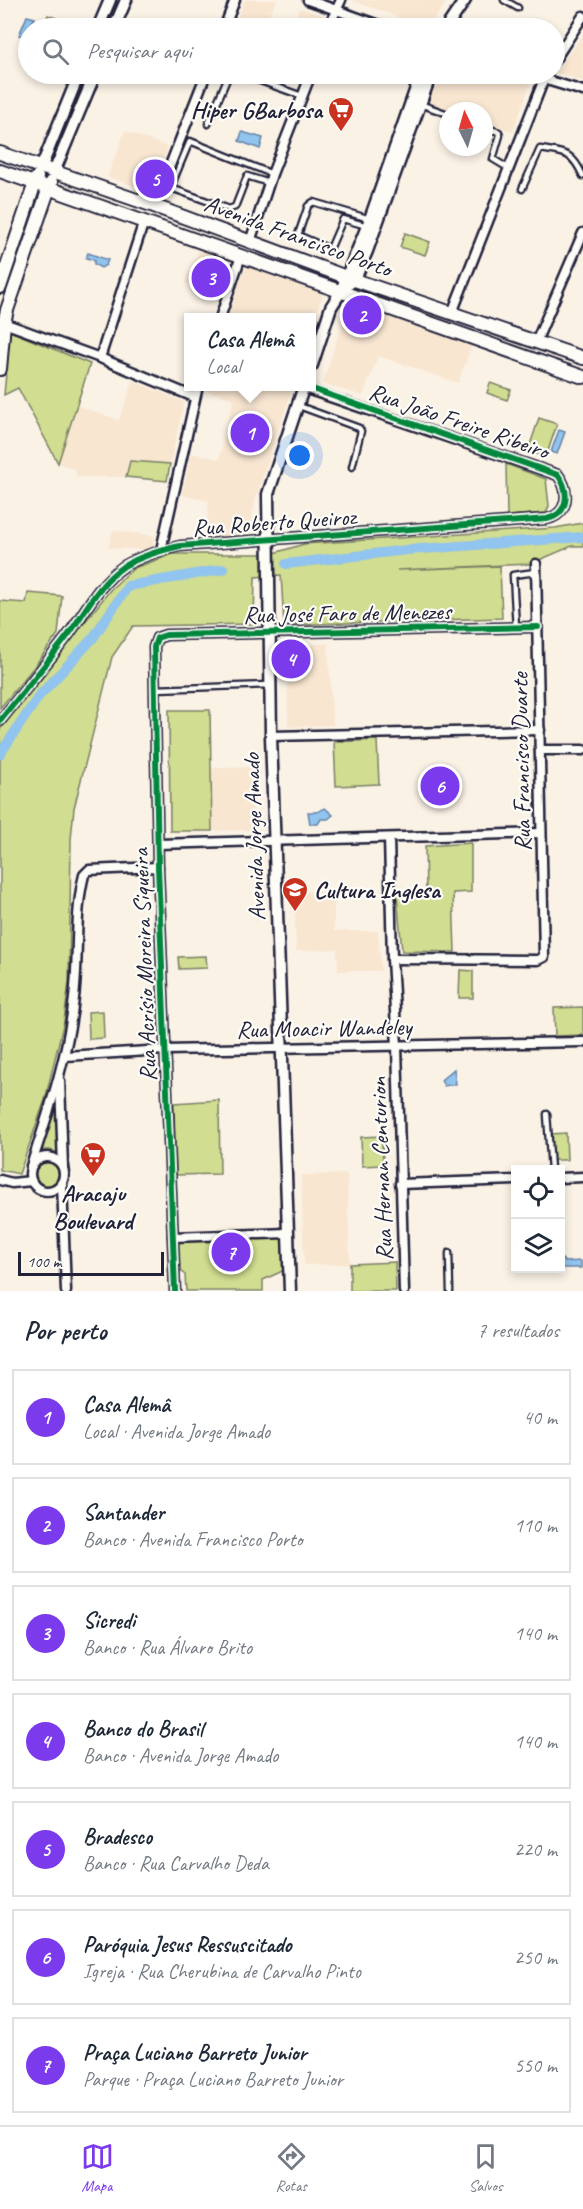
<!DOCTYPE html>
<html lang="pt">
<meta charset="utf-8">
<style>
:root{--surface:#fff;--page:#f2f2f3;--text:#1f2937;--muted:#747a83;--line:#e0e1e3;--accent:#7c3aed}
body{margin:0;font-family:Caveat,sans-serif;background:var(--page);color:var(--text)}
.controls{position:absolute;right:18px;bottom:18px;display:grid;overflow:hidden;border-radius:0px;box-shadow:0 3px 9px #0003}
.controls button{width:54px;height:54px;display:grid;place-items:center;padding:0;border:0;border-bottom:2px solid var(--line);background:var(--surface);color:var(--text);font:30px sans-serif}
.compass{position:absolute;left:439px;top:102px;width:54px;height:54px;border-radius:50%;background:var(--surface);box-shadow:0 3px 9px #0003;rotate:355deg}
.scale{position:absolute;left:18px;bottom:15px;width:146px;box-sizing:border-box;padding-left:6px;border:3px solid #22223b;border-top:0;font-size:16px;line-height:21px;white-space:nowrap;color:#22223b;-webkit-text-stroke:4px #fdfcf7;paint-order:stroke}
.you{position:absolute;left:300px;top:456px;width:21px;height:21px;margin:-15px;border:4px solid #fff;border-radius:50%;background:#1a73e8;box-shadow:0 0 0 9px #1a73e833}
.badge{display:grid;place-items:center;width:39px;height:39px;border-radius:50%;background:var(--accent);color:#fff;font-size:20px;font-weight:700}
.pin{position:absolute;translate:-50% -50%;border:3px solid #fff;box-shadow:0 2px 6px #0006}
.popup{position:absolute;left:184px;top:313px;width:132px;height:78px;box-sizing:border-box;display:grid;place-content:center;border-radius:0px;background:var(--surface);filter:drop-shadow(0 2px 4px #0005);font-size:20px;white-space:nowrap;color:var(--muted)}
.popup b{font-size:22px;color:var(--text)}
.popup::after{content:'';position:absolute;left:50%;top:100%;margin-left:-12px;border:12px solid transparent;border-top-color:var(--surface)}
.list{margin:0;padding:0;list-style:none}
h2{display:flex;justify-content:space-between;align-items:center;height:78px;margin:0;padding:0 24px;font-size:26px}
h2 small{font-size:20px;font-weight:400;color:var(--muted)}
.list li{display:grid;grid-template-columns:39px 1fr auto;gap:18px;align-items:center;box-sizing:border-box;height:96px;margin:0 12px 12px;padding:0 12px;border:2px solid var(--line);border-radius:0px}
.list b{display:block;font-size:22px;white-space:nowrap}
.list p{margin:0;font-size:20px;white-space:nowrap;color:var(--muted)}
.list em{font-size:20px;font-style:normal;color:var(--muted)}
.icon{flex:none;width:33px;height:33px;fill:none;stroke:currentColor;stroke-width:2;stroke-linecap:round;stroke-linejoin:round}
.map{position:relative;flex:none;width:583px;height:1291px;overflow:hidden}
.search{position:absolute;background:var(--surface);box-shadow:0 3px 9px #0003;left:18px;right:18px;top:18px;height:66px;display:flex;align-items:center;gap:15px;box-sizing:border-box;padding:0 21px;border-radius:33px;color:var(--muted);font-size:22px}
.sheet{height:834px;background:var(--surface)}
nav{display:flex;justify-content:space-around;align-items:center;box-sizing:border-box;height:84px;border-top:2px solid var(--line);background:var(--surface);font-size:16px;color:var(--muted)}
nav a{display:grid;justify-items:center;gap:3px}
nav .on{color:var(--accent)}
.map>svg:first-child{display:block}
.built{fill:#f8e6d1}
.green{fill:#d1dd90;stroke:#7a8066;stroke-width:1.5}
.water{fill:#91c4ee;stroke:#6583a6;stroke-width:1.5}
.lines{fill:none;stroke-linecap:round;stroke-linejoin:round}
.canal{stroke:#91c4ee;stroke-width:10}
.service-casing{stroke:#22223b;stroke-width:9}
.minor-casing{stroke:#22223b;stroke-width:13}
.tertiary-casing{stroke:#22223b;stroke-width:15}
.secondary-casing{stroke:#22223b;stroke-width:16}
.service{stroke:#fdfcf7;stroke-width:4.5}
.minor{stroke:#fdfcf7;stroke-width:8}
.tertiary{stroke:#fdfcf7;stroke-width:10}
.secondary{stroke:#fdfcf7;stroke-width:12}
.cycleway-casing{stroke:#fdfcf7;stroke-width:10}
.cycleway{stroke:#00873e;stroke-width:6}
.labels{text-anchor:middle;stroke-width:4.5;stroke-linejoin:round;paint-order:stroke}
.poi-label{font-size:24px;font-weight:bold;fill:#22223b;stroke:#fdfcf7;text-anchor:end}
.street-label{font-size:24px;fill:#22223b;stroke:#fdfcf7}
</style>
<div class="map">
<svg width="583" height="1291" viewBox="0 0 583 1291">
<rect width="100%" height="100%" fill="#fbf2e6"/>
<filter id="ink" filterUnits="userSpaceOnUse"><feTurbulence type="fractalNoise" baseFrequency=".0167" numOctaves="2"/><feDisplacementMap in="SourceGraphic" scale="12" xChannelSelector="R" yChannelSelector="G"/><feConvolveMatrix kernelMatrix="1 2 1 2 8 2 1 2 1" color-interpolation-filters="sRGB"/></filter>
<g filter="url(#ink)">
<g class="built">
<path d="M245,0H277L262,28L235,23Z"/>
<path d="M351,0H448L428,28Z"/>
<path d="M300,8L323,15L318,28H297L291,26Z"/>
<path d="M583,34V81L556,73Z"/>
<path d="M434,74H498L530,84L513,132L484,122V111H451L424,102Z"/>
<path d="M125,131L168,147L150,191L107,177Z"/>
<path d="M200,248L230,259L217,296L185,283Z"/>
<path d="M246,266L323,292L312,331V318L228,317Z"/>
<path d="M349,304L472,345L458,383L378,356L363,396L322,384Z"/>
<path d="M133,381L184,402L170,464L130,461L126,477H76V470L58,463L76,405L119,420Z"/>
<path d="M283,387L292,390L256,497L249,536L205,539L209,501L182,495L191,453L219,459L234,399L204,390L205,387Z"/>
<path d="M113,530L155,536L152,550L108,548Z"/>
<path d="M287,644H328L333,725L288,727Z"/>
<path d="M252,767L253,830L212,831L211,768Z"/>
<path d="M334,891V931H378L381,971H338L337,949L296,951L294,892Z"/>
<path d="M347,1174L350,1264L304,1265L301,1175Z"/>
</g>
<g class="green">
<path d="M48,15L83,28H42Z"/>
<path d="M405,233L430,242L425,255L400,247Z"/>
<path d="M10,331L90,364L58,463L18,388L4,395Z"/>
<path d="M490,383L511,390L507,400L487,393Z"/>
<path d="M539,418L557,424L546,457L528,451Z"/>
<path d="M130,461L170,464L167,481L126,477Z"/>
<path d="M506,464L546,479L549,506L546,513L507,516Z"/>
<path d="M583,523V546H572L530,564L397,570L500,566L502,618L284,625L281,575L255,577L254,624L133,626L112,657L74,808L71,839L69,982L64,1021L45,1100L19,1174L0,1170V729L111,589L134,568L173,554H271L304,544L555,528Z"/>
<path d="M28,593L62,596L58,634L34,667L0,708V601L26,603Z"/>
<path d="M169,710H210L212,831H170Z"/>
<path d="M377,740L379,784L336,786L334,742Z"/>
<path d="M471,843V892L453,893L455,952L402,951L397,895L426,893L425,846Z"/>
<path d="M206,956L207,968L179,969L178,957Z"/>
<path d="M460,970L473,971V998H459Z"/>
<path d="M583,1007V1035L555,1036L554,1008Z"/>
<path d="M103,1011L104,1038L89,1039L88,1012Z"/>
<path d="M219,1100L220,1174L176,1175L174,1103Z"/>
<path d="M56,1106L59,1153L50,1150H40Z"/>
<path d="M566,1133L567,1160H553L551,1134Z"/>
<path d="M382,1136L383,1165L362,1166L361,1137Z"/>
<circle cx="47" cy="1174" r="13"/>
<path d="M288,1233L289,1268L263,1280V1291H186L185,1275L174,1266L173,1237Z"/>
<path d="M395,1262L396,1291H350V1264Z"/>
</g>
<g class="water">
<path d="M27,16L35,18L28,28L26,37L19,35Z"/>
<path d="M242,132L263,138L260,149L239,141Z"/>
<path d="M88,253L108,260L106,265L101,268L94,264V260L86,258Z"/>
<path d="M559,430L565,432L557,454L551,452Z"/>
<path d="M325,808L333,815L328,819H321L318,824H310L308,812H317Z"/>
<path d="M454,1069L456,1084L444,1086L441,1080Z"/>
<path d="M561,1258L565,1262L581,1261V1268H561Z"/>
</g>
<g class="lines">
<g class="canal">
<path d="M286,564L407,550L583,537"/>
<path d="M0,754L39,696L93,638L128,586L224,569"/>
</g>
<defs>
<g id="service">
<path d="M504,0L518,8"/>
<path d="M241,74L302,96"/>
<path d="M420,104L448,114"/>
<path d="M208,124L227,79L232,74"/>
<path d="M484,127L499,132L500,135L493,159L508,168"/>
<path d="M269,183L247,176L235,207L229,209L174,189L172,184L190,141L272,174"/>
<path d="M522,189L540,149C564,153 572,151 583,176"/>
<path d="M367,226L343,219L330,249L298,235L308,206L313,202L370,219"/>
<path d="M299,406L359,428L361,431L352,467"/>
<path d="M516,628L513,575L536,572"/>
<path d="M155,689L270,685"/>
<path d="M547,1114L551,1170"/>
<path d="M449,1253L450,1291"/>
</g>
<g id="minor">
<path d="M308,0L387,28"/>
<path d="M224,28L235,0"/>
<path d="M328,28L341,0"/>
<path d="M554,61L583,16"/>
<path d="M527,74L583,91"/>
<path d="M154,206L206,74"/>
<path d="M250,242L272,174L311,74"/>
<path d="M452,313L546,74"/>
<path d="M220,318L241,256"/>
<path d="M4,323L100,358L194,397"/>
<path d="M536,342L583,233"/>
<path d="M100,358L144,221"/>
<path d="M161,550L198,386"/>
<path d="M0,721C23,692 47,663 69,634C86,610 99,583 124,566C141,556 162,550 180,546L547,519C569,514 570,491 558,475L304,388"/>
<path d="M271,736L540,730"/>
<path d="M540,750H583"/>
<path d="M389,838L392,959L397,1046L404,1291"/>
<path d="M158,844L541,833"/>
<path d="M392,959L538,960L544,957L536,564"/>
<path d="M65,1056L165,1050L583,1042"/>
<path d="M60,1081L63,1167"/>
<circle cx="47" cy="1174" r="17"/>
<path d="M31,1166C49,1110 68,1056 74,998C79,957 74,914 84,875L89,870L158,867"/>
<path d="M560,1178L583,1177"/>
<path d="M0,1180L12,1183L31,1181"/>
<path d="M62,1183L66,1291"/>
<path d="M400,1184L516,1180"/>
<path d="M173,1237L288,1233"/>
<path d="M175,1291L158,867L154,647L157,638L166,635L538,627"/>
</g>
<g id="tertiary">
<path d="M98,28L110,0"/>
<path d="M114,28L126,0"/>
<path d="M446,28L465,0"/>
<path d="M41,168L79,74"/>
<path d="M54,172L95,74"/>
<path d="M349,284L355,279L367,251L431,74"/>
<path d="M312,365L331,307L340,293L370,219L421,74"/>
<path d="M290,1291L271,736L268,494L304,386"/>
</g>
<g id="secondary">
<path d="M0,153L154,206L346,277L583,358"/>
<path d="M0,171L583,377"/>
<path d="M0,287L37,177"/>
<path d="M0,369L4,323L7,310L51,182"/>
</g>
</defs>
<use href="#service" class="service-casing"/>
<use href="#minor" class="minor-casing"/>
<use href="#tertiary" class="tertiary-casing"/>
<use href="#secondary" class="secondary-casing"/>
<use href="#service" class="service"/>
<use href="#minor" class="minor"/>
<use href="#tertiary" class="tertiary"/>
<use href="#secondary" class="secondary"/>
<defs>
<g id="cycleway">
<path d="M0,721C23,692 47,663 69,634C86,610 99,583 124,566C141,556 162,550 180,546L547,519C569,514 570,491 558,475L304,386"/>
<path d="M175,1291L158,867L154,647L157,638L166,635L538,627"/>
</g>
</defs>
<use href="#cycleway" class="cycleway-casing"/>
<use href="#cycleway" class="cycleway"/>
</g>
</g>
<defs>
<symbol id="supermarket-pin" viewBox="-11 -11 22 30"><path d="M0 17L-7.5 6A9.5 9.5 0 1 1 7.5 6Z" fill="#c8321e" stroke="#fdfcf7"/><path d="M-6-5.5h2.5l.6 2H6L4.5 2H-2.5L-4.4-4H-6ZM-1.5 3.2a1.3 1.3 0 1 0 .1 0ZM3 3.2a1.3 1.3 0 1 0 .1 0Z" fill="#fff"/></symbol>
<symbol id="school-pin" viewBox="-11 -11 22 30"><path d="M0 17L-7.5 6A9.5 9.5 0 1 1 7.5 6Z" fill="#c8321e" stroke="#fdfcf7"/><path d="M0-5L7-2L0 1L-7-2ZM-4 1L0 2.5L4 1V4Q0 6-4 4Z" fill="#fff"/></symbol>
</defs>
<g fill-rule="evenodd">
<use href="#supermarket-pin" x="326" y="95" width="30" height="40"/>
<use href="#school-pin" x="280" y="875" width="30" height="40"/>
<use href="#supermarket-pin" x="78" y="1140" width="30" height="40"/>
</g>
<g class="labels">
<g class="poi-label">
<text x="322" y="118">Hiper GBarbosa</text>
<text x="314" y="898" text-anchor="start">Cultura Inglesa</text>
<text x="93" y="1201" text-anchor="middle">Aracaju<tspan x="93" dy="28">Boulevard</tspan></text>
</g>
<g class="street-label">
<text transform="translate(298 236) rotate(20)" y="8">Avenida Francisco Porto</text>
<text transform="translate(459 421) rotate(19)" y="8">Rua João Freire Ribeiro</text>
<text transform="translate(274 522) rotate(-4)" y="8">Rua Roberto Queiroz</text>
<text transform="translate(347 613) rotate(-1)" y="8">Rua José Faro de Menezes</text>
<text transform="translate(521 762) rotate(-91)" y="8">Rua Francisco Duarte</text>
<text transform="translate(254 837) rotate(-92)" y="8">Avenida Jorge Amado</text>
<text transform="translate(144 965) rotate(-92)" y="8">Rua Acrísio Moreira Siqueira</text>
<text transform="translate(324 1028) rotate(-1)" y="8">Rua Moacir Wandeley</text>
<text transform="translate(381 1169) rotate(-92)" y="8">Rua Hernan Centurion</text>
</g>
</g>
</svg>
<div class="controls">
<button><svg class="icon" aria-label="locate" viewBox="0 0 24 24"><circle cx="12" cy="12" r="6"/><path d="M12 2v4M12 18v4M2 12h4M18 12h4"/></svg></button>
<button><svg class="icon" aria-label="layers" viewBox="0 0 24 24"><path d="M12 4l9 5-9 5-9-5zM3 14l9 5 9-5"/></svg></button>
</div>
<svg class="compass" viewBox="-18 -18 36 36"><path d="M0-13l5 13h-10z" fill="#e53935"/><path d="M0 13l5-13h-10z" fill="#747a83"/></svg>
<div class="scale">100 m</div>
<div class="you"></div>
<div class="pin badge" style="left:250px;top:433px">1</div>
<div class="popup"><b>Casa Alemâ</b>Local</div>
<div class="pin badge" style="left:362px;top:315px">2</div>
<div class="pin badge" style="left:211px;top:278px">3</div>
<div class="pin badge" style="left:291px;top:659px">4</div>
<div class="pin badge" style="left:155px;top:179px">5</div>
<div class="pin badge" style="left:440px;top:786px">6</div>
<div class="pin badge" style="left:231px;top:1252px">7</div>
<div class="search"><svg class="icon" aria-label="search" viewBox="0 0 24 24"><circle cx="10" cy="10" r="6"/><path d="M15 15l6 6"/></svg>Pesquisar aqui</div>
</div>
<section class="sheet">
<h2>Por perto<small>7 resultados</small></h2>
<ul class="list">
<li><span class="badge">1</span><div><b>Casa Alemâ</b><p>Local · Avenida Jorge Amado</p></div><em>40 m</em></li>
<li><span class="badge">2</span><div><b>Santander</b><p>Banco · Avenida Francisco Porto</p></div><em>110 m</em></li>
<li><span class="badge">3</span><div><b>Sicredi</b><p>Banco · Rua Álvaro Brito</p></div><em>140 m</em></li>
<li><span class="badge">4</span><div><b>Banco do Brasil</b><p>Banco · Avenida Jorge Amado</p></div><em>140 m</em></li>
<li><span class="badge">5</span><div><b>Bradesco</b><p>Banco · Rua Carvalho Deda</p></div><em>220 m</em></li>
<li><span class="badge">6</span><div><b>Paróquia Jesus Ressuscitado</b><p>Igreja · Rua Cherubina de Carvalho Pinto</p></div><em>250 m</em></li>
<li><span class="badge">7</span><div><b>Praça Luciano Barreto Junior</b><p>Parque · Praça Luciano Barreto Junior</p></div><em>550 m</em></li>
</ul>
</section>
<nav>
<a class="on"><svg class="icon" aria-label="map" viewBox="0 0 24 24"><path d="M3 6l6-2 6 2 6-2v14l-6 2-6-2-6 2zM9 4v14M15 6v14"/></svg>Mapa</a>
<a><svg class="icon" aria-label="directions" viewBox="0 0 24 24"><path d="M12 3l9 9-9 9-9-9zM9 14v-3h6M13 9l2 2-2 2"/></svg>Rotas</a>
<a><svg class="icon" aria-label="saved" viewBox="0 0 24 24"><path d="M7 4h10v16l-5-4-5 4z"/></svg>Salvos</a>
</nav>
